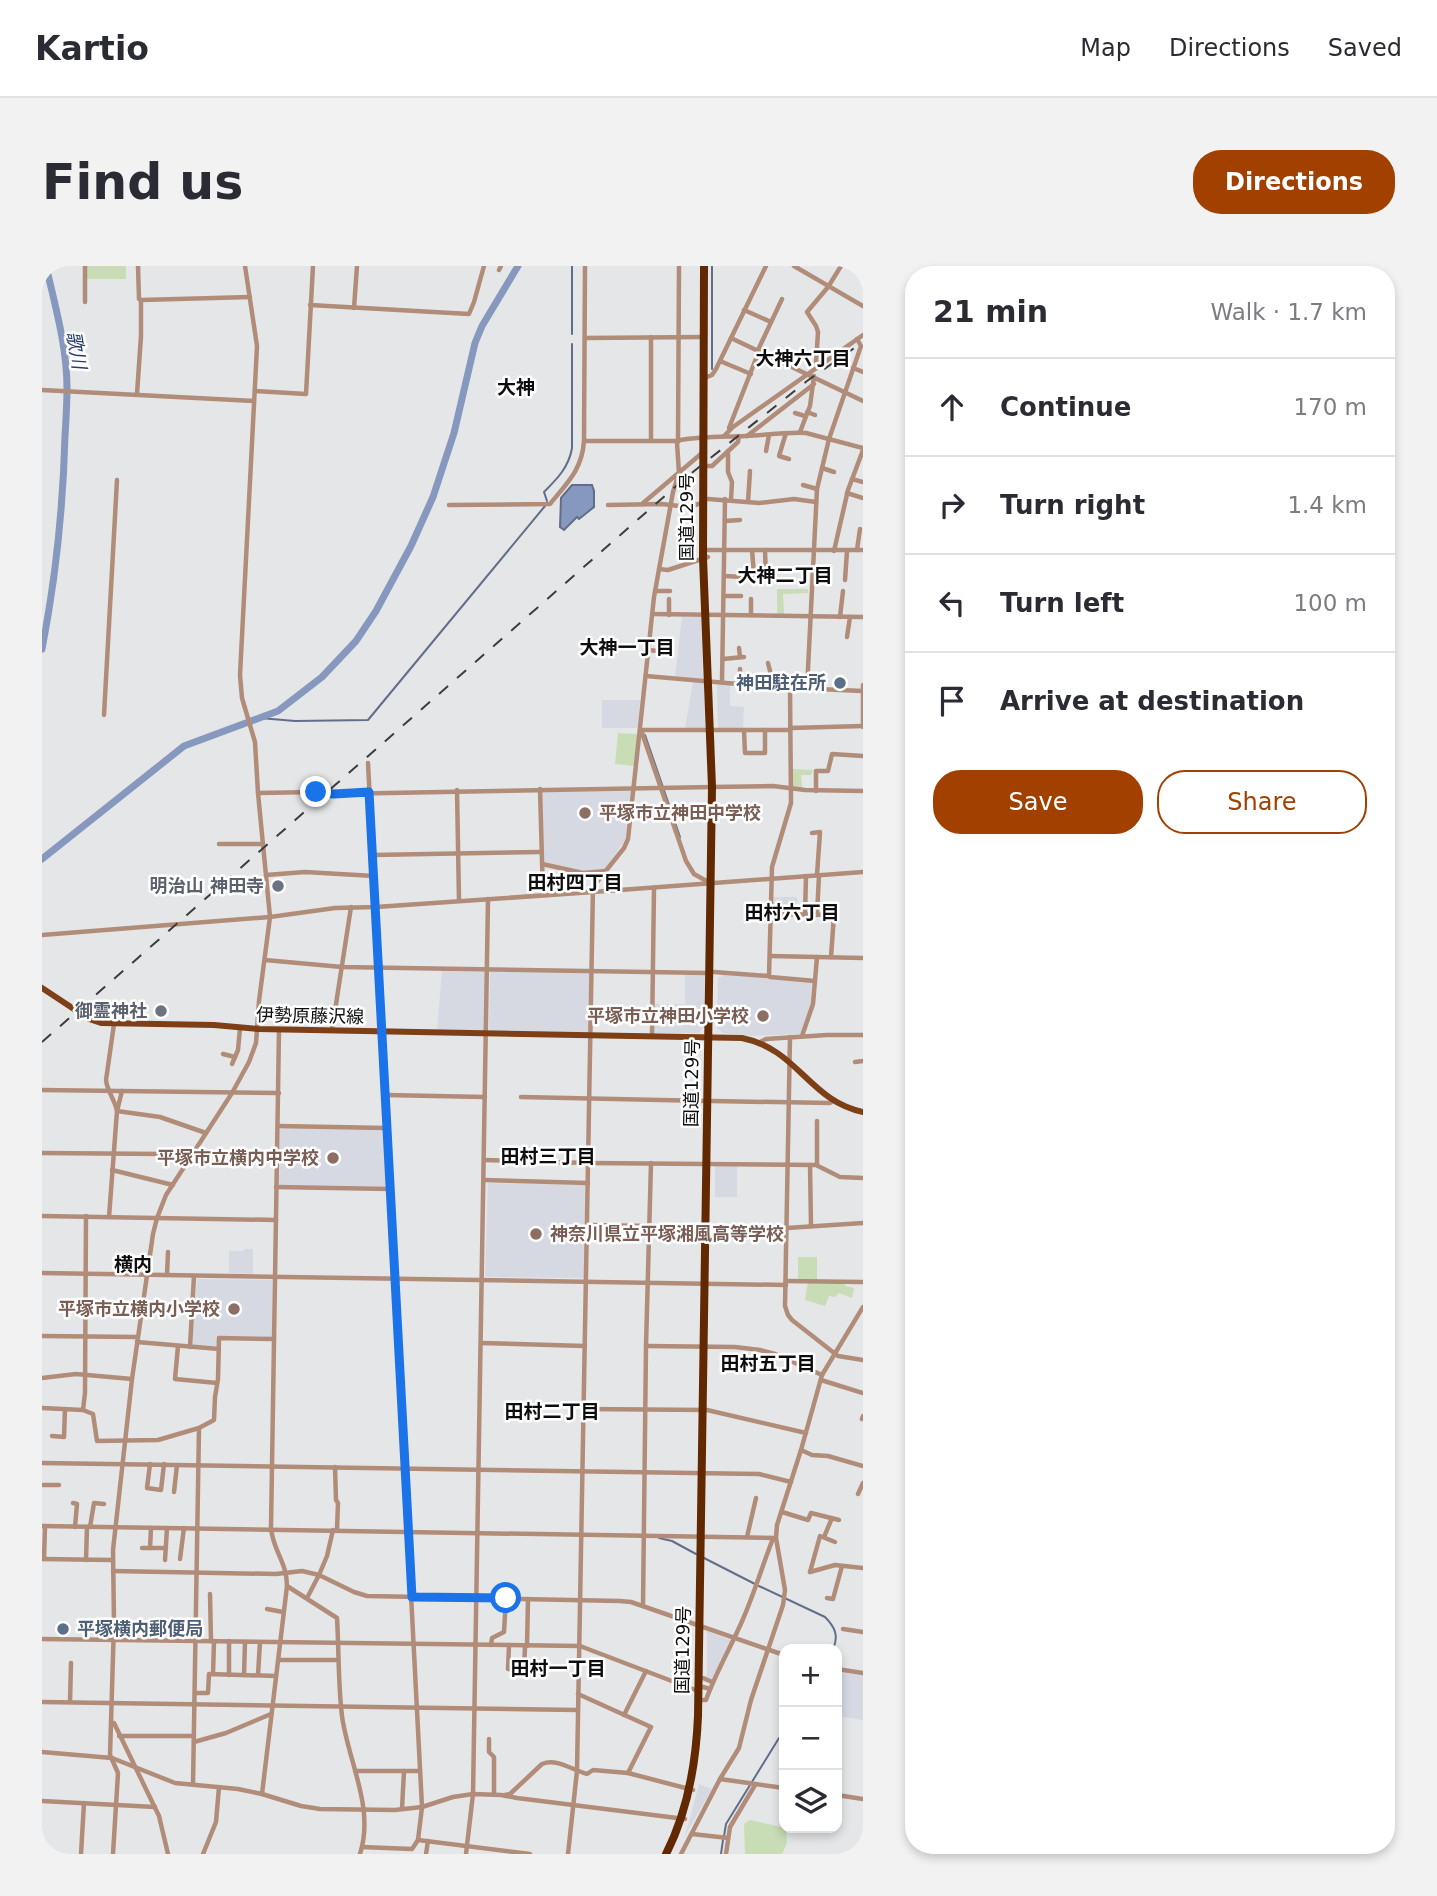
<!DOCTYPE html>
<meta charset="utf-8">
<style>
:root{--surface:#fff;--page:#f2f2f3;--text:#2b2b33;--muted:#7c7c81;--line:#e1e1e2;--accent:#a24000}
body{margin:0;font-family:"DejaVu Sans","Noto Sans JP",sans-serif;background:var(--page);color:var(--text)}
.controls{position:absolute;right:21px;bottom:21px;display:grid;overflow:hidden;border-radius:14px;box-shadow:0 4px 10px #0003}
.controls button{width:63px;height:63px;display:grid;place-items:center;padding:0;border:0;border-bottom:2px solid var(--line);background:var(--surface);color:var(--text);font:35px sans-serif}
.stop{position:absolute;width:21px;height:21px;margin:-16px;border:5px solid #1a73e8;border-radius:50%;background:#fff}
.stop.end{background:#1a73e8;border-color:#fff;box-shadow:0 2px 7px #0008}
.list{margin:0;padding:0;list-style:none}
h2{display:flex;justify-content:space-between;align-items:center;height:91px;margin:0;padding:0 28px;font-size:30px}
h2 small{font-size:23px;font-weight:400;color:var(--muted)}
.list li{display:grid;grid-template-columns:46px 1fr auto;gap:21px;align-items:center;box-sizing:border-box;height:98px;padding:0 28px;border-top:2px solid var(--line)}
.list b{display:block;font-size:26px;white-space:nowrap}
.list em{font-size:23px;font-style:normal;color:var(--muted)}
.actions{display:flex;gap:14px;padding:21px 28px}
.actions a{flex:1;padding:16px 0;border:2px solid var(--accent);border-radius:28px;text-align:center;font-size:24px;color:var(--accent)}
.actions .main{background:var(--accent);color:#fff}
.icon{flex:none;width:38px;height:38px;fill:none;stroke:currentColor;stroke-width:2;stroke-linecap:round;stroke-linejoin:round}
.map{position:relative;flex:none;width:821px;height:1588px;overflow:hidden;border-radius:28px}
header{display:flex;align-items:center;gap:42px;box-sizing:border-box;height:98px;padding:0 35px;background:var(--surface);border-bottom:2px solid var(--line)}
header strong{font-size:33px}
nav{display:flex;gap:38px;margin-inline-start:auto;font-size:24px}
.intro{display:flex;align-items:center;justify-content:space-between;box-sizing:border-box;height:168px;padding:0 42px}
h1{margin:0;font-size:49px}
.button{padding:18px 32px;border-radius:28px;background:var(--accent);color:#fff;font-size:24px;font-weight:700}
main{display:flex;gap:42px;padding:0 42px}
aside{flex:1;background:var(--surface);border-radius:28px;box-shadow:0 4px 10px #0003}
.map>svg:first-child{display:block}
.built{fill:#d6d9e2}
.green{fill:#c8ddb5}
.water{fill:#8698be;stroke:#626e89;stroke-width:2}
.lines{fill:none;stroke-linecap:round;stroke-linejoin:round}
.stream{stroke:#626e89;stroke-width:2}
.river{stroke:#8698be;stroke-width:7}
.minor{stroke:#b18c78;stroke-width:4.5}
.major{stroke:#7e3f16;stroke-width:6}
.highway{stroke:#622900;stroke-width:8}
.rail{stroke:#3c3c3d;stroke-width:2;stroke-dasharray:12 12;stroke-linecap:butt}
.route{stroke:#1a73e8;stroke-width:9}
.service-dot{fill:#5c6f8a;stroke:#fff;stroke-width:2.5}
.education-dot{fill:#8d6e63;stroke:#fff;stroke-width:2.5}
.worship-dot{fill:#6b7280;stroke:#fff;stroke-width:2.5}
.labels{text-anchor:middle;stroke-width:5;stroke-linejoin:round;paint-order:stroke}
.street-label{font-size:18px;fill:#0d0d0e;stroke:#fff}
.service-label{font-size:18px;font-weight:bold;fill:#4e5e75;stroke:#fff;text-anchor:end}
.education-label{font-size:18px;font-weight:bold;fill:#785e54;stroke:#fff;text-anchor:end}
.worship-label{font-size:18px;font-weight:bold;fill:#5b616d;stroke:#fff;text-anchor:end}
.water-label{font-size:19px;font-style:italic;fill:#24396b;stroke:#fff}
.neighbourhood-label{font-size:19px;font-weight:bold;fill:#0d0d0e;stroke:#fff}
</style>
<header>
<strong>Kartio</strong>
<nav><a>Map</a><a>Directions</a><a>Saved</a></nav>
</header>
<div class="intro"><h1>Find us</h1><a class="button">Directions</a></div>
<main>
<div class="map">
<svg width="821" height="1588" viewBox="0 0 821 1588">
<rect width="100%" height="100%" fill="#e5e6e8"/>
<g class="built">
<path d="M640,351H659L661,413L633,410Z"/>
<path d="M651,416L662,417L663,462H643Z"/>
<path d="M675,418L688,419V440L702,441L701,462L676,463Z"/>
<path d="M560,434H598L596,461L594,462H560Z"/>
<path d="M589,525L583,574L562,604L536,605L502,598L499,526Z"/>
<path d="M732,631H755V647L731,646V632Z"/>
<path d="M400,705L443,706V765L395,764Z"/>
<path d="M448,706H548L547,767L447,765Z"/>
<path d="M643,708H663L662,761L656,767H612V738H643Z"/>
<path d="M680,708L770,715L769,738L759,768L710,770L681,767L675,762L676,711H680Z"/>
<path d="M240,861L341,863L343,866L346,919L344,921L238,919L237,917L238,864Z"/>
<rect x="673" y="900" width="22" height="31"/>
<path d="M446,917L543,919L542,1012L443,1011Z"/>
<path d="M202,983H211V1008L187,1007V985H201Z"/>
<path d="M155,1013L230,1014V1072H180L176,1081L150,1079Z"/>
<path d="M665,1365L689,1374L670,1414L665,1412Z"/>
<path d="M795,1406L821,1409V1454L795,1450Z"/>
<path d="M657,1518L670,1523L642,1571L647,1556Z"/>
</g>
<g class="green">
<path d="M44,0H84V13H45Z"/>
<path d="M735,323H766V327L741,328L742,349H735Z"/>
<path d="M576,467L596,468L593,500L573,498Z"/>
<path d="M750,503L771,504L769,509H759L760,522L750,521Z"/>
<path d="M610,961L641,962V972H610Z"/>
<rect x="756" y="991" width="19" height="23"/>
<path d="M766,1016H803V1020L812,1022L810,1032L797,1027L793,1031L787,1030L783,1040L763,1034Z"/>
<path d="M708,1554L744,1562L745,1577L740,1588H703L702,1558Z"/>
</g>
<path class="water" d="M530,219H550L552,225V241L537,253L535,251L522,264L518,261L519,232Z"/>
<g class="lines">
<g class="stream">
<path d="M530,0V68"/>
<path d="M670,103V0"/>
<path d="M505,235L502,226C515,213 527,201 530,182V78"/>
<path d="M218,452L253,455L326,454L503,240"/>
<path d="M603,469L638,571"/>
<path d="M617,1272L630,1275L654,1288"/>
<path d="M662,1292L713,1318"/>
<path d="M717,1320L783,1351C793,1361 797,1370 791,1383"/>
<path d="M740,1467L742,1463"/>
<path d="M682,1570L684,1558L737,1472"/>
<path d="M679,1588L681,1574"/>
</g>
<g class="river">
<path d="M0,383C14,311 21,244 23,170C24,154 25,138 25,122C25,81 13,39 4,0"/>
<path d="M0,593L142,480L236,445L280,411L314,375L334,345L369,280L391,231L412,167L433,77L440,60L476,0"/>
</g>
<g class="minor">
<path d="M43,0V36"/>
<path d="M96,0L97,33L99,34L208,31"/>
<path d="M752,0L821,40"/>
<path d="M457,4L459,0"/>
<path d="M268,39L427,48L432,36L442,0"/>
<path d="M312,42L315,0"/>
<path d="M702,44L729,56"/>
<path d="M609,71V175"/>
<path d="M543,72L661,71"/>
<path d="M689,72L821,135"/>
<path d="M716,84L740,33"/>
<path d="M678,95L709,108"/>
<path d="M776,100L774,97L776,66L774,60L765,46L786,21L799,0"/>
<path d="M811,102L821,106"/>
<path d="M665,111L670,109L674,103L724,0"/>
<path d="M0,124L212,135"/>
<path d="M213,125L264,128L271,0"/>
<path d="M95,128L99,70V34"/>
<path d="M765,146L773,149"/>
<path d="M753,147L763,150"/>
<path d="M687,162L717,85"/>
<path d="M758,166L768,140L772,110"/>
<path d="M744,167L737,190L747,193"/>
<path d="M683,169L691,161L821,69"/>
<path d="M705,170L772,118"/>
<path d="M542,175H636L637,0"/>
<path d="M686,185V206L690,216L689,234"/>
<path d="M724,185L727,169"/>
<path d="M666,200H670L696,176L697,170"/>
<path d="M780,202L792,206"/>
<path d="M810,213L821,216"/>
<path d="M761,219L775,223"/>
<path d="M805,227L821,232"/>
<path d="M666,233L717,237L752,233L774,236"/>
<path d="M706,236L708,205"/>
<path d="M600,238L660,187"/>
<path d="M407,239L508,238C525,217 540,204 542,175L543,0"/>
<path d="M566,239L620,238L646,241L660,237"/>
<path d="M683,255L698,254"/>
<path d="M661,284H821"/>
<path d="M710,284L712,309"/>
<path d="M723,284L724,312"/>
<path d="M815,284L818,263"/>
<path d="M792,285L806,224L821,184"/>
<path d="M617,303L626,304L666,291"/>
<path d="M682,310L702,311"/>
<path d="M803,314L805,285"/>
<path d="M613,325H628"/>
<path d="M682,330H699"/>
<path d="M610,348L821,351"/>
<path d="M627,349V333"/>
<path d="M709,349V333"/>
<path d="M798,351L801,325"/>
<path d="M805,371L808,351"/>
<path d="M697,382L698,391"/>
<path d="M606,384L627,386"/>
<path d="M681,393L702,391"/>
<path d="M726,397L732,421"/>
<path d="M604,410L732,421L820,425"/>
<path d="M680,416L683,233"/>
<path d="M698,418V403"/>
<path d="M765,423L775,223L787,173L819,80L815,73"/>
<path d="M62,449L75,214"/>
<path d="M821,461V419"/>
<path d="M748,462L821,460"/>
<path d="M598,464H748"/>
<path d="M599,464L644,595L652,608L668,617"/>
<path d="M702,464L703,487H723V464"/>
<path d="M498,523L501,629"/>
<path d="M415,524L417,635"/>
<path d="M774,525V505H786L790,488L821,490"/>
<path d="M216,527L274,526L292,528L670,521L731,520L763,524L821,525"/>
<path d="M770,567L778,566L775,609"/>
<path d="M177,578H221"/>
<path d="M331,589L499,586"/>
<path d="M500,598L541,607L564,605"/>
<path d="M224,609L263,606L332,610"/>
<path d="M730,648L792,649L789,691"/>
<path d="M763,649L764,610"/>
<path d="M775,649L777,609"/>
<path d="M0,669L228,651L293,642L334,641L551,626L821,606"/>
<path d="M728,690L821,692"/>
<path d="M223,694L300,701L667,707"/>
<path d="M672,706L727,710L730,601L749,537L748,422"/>
<path d="M727,710L728,711L773,715"/>
<path d="M72,758L64,814C65,825 73,834 75,845L118,851L164,867"/>
<path d="M237,764L229,1262C231,1285 245,1296 245,1320L295,1352C297,1385 296,1417 300,1450C306,1495 333,1542 318,1588"/>
<path d="M290,764L309,641"/>
<path d="M610,770L612,622"/>
<path d="M760,770L771,738L775,691"/>
<path d="M748,771L743,1040L746,1049L750,1054L796,1090L821,1094"/>
<path d="M718,776L724,773L785,769H821"/>
<path d="M181,788L193,791"/>
<path d="M813,796L821,795"/>
<path d="M190,798L196,784L198,762"/>
<path d="M0,824L237,827"/>
<path d="M343,829L443,831"/>
<path d="M479,831L665,835"/>
<path d="M670,835L788,837L791,835"/>
<path d="M775,855V899"/>
<path d="M236,860L345,862"/>
<path d="M0,887L235,889"/>
<path d="M442,894L546,897L774,899L798,911L821,912"/>
<path d="M768,899L769,960"/>
<path d="M70,904L131,919"/>
<path d="M442,914L546,917"/>
<path d="M234,921L348,923"/>
<path d="M0,950L234,954"/>
<path d="M67,951L75,845L80,825"/>
<path d="M545,959L745,962L821,957"/>
<path d="M0,1007L744,1019"/>
<path d="M125,1009L126,986"/>
<path d="M744,1015L821,1016"/>
<path d="M0,1070L95,1071"/>
<path d="M95,1076L177,1083"/>
<path d="M439,1077L543,1080"/>
<path d="M136,1080L133,1113L175,1117"/>
<path d="M604,1080L693,1081L718,1084L733,1088L780,1109"/>
<path d="M148,1081L152,1010"/>
<path d="M0,1112L34,1108L90,1113"/>
<path d="M779,1114L821,1127"/>
<path d="M0,1142L41,1144L51,1148L55,1175L116,1174L157,1162"/>
<path d="M542,1143L665,1144L764,1167"/>
<path d="M41,1144L43,1127L44,950"/>
<path d="M820,1153L821,1150"/>
<path d="M10,1170L22,1171L23,1143"/>
<path d="M759,1184L770,1189L786,1190L821,1200"/>
<path d="M0,1197L717,1208L749,1216"/>
<path d="M108,1198L105,1222L119,1224L122,1198"/>
<path d="M293,1201L294,1234L296,1237L295,1264"/>
<path d="M0,1219H17"/>
<path d="M132,1226L135,1199"/>
<path d="M816,1228L821,1217"/>
<path d="M31,1237L35,1238L33,1261"/>
<path d="M740,1246L766,1254L769,1247L797,1254"/>
<path d="M0,1260L734,1272"/>
<path d="M48,1261L52,1237L62,1238"/>
<path d="M705,1271L714,1232"/>
<path d="M782,1271L790,1252"/>
<path d="M100,1282H124"/>
<path d="M108,1282L109,1262"/>
<path d="M0,1293L70,1294"/>
<path d="M2,1293L3,1260"/>
<path d="M138,1293L142,1262"/>
<path d="M44,1294L45,1261"/>
<path d="M123,1294L125,1262"/>
<path d="M71,1305L234,1308L260,1305L277,1309L285,1290L291,1264"/>
<path d="M768,1306L778,1270L793,1276"/>
<path d="M768,1306L793,1299L821,1302"/>
<path d="M168,1328L169,1375"/>
<path d="M265,1332L277,1309L312,1326L325,1330L578,1335L589,1336L742,1389"/>
<path d="M785,1332L791,1333L800,1300"/>
<path d="M601,1340L604,1080L609,897"/>
<path d="M225,1343L241,1346"/>
<path d="M801,1363L821,1366"/>
<path d="M0,1373L538,1380L656,1425"/>
<path d="M449,1379L450,1372L462,1366L464,1332"/>
<path d="M467,1379L466,1403L482,1404L483,1380"/>
<path d="M485,1380L486,1333"/>
<path d="M236,1394H296"/>
<path d="M795,1403L821,1407"/>
<path d="M171,1408L172,1375"/>
<path d="M187,1409V1375"/>
<path d="M202,1409L203,1376"/>
<path d="M216,1409L218,1376"/>
<path d="M661,1412L670,1416"/>
<path d="M661,1421L668,1423"/>
<path d="M153,1427H166L167,1408L234,1410"/>
<path d="M661,1434H664C674,1406 689,1381 701,1353C712,1328 720,1301 730,1275L733,1272"/>
<path d="M0,1436L536,1444"/>
<path d="M28,1436L29,1397"/>
<path d="M582,1449L604,1405"/>
<path d="M72,1457L117,1550L126,1588"/>
<path d="M77,1470H152"/>
<path d="M447,1473V1486L452,1491V1528"/>
<path d="M152,1476L184,1467L229,1448"/>
<path d="M0,1486L70,1492L133,1517L196,1523L220,1528L259,1540L278,1543L353,1544L380,1541L411,1531L431,1528L459,1529L475,1532L643,1553"/>
<path d="M313,1505H378"/>
<path d="M586,1507L651,1524"/>
<path d="M678,1513C700,1516 720,1519 742,1522"/>
<path d="M151,1519L157,1162L172,1154L173,1131L176,1113L177,1072L232,1073"/>
<path d="M220,1528L245,1320"/>
<path d="M463,1529L468,1528L500,1498C515,1492 530,1504 545,1508L551,1504L586,1507L609,1461L536,1428"/>
<path d="M795,1529L821,1533"/>
<path d="M0,1535L113,1541"/>
<path d="M360,1543L362,1505"/>
<path d="M650,1568L686,1572"/>
<path d="M376,1574L488,1588"/>
<path d="M320,1581L370,1583L376,1574L380,1541L326,497"/>
<path d="M39,1588L42,1537"/>
<path d="M71,1588L76,1507L68,1489L72,1357L71,1284L90,1113L111,968L115,952L124,929L190,827L207,796L214,777L217,735L228,651L216,527L213,476L200,432L198,409L215,80L203,0"/>
<path d="M161,1588L174,1556L177,1521"/>
<path d="M384,1588L386,1575"/>
<path d="M424,1588L431,1528L446,633"/>
<path d="M526,1588L535,1505L551,621L582,582L586,573L612,331L631,226L637,207L635,177L638,174C661,170 681,171 704,170C724,169 744,166 764,167L821,182"/>
<path d="M639,1588L678,1513L697,1482L709,1434L741,1339L743,1324L734,1272L735,1259L759,1184L780,1109L821,1041"/>
<path d="M684,1588L688,1561L713,1519"/>
</g>
<path class="major" d="M0,722L47,753L59,757L172,759L216,763L700,772C756,783 767,835 821,846"/>
<path class="highway" d="M624,1588C646,1545 654,1498 656,1450L670,521L661,292L662,0"/>
<path class="rail" d="M0,776L641,214L765,115L821,76"/>
</g>
<g class="lines">
<path class="route" d="M274,526L292,528L327,526L370,1331L464,1332"/>
</g>
<g class="service-dot">
<circle cx="798" cy="417" r="7"/>
<circle cx="21" cy="1363" r="7"/>
</g>
<g class="education-dot">
<circle cx="543" cy="547" r="7"/>
<circle cx="721" cy="750" r="7"/>
<circle cx="291" cy="892" r="7"/>
<circle cx="494" cy="968" r="7"/>
<circle cx="192" cy="1043" r="7"/>
</g>
<g class="worship-dot">
<circle cx="236" cy="620" r="7"/>
<circle cx="119" cy="745" r="7"/>
</g>
<g class="labels">
<g class="street-label">
<text transform="translate(645 251) rotate(-90)" y="6">国道129号</text>
<text transform="translate(268 750) rotate(1)" y="6">伊勢原藤沢線</text>
<text transform="translate(650 817) rotate(-89)" y="6">国道129号</text>
<text transform="translate(641 1384) rotate(-89)" y="6">国道129号</text>
</g>
<g class="service-label">
<text x="784" y="423">神田駐在所</text>
<text x="35" y="1369" text-anchor="start">平塚横内郵便局</text>
</g>
<g class="education-label">
<text x="557" y="553" text-anchor="start">平塚市立神田中学校</text>
<text x="707" y="756">平塚市立神田小学校</text>
<text x="277" y="898">平塚市立横内中学校</text>
<text x="508" y="974" text-anchor="start">神奈川県立平塚湘風高等学校</text>
<text x="178" y="1049">平塚市立横内小学校</text>
</g>
<g class="worship-label">
<text x="222" y="626">明治山 神田寺</text>
<text x="105" y="751">御霊神社</text>
</g>
<g class="water-label">
<text transform="translate(35 84) rotate(80)" y="7">歌川</text>
</g>
<g class="neighbourhood-label">
<text x="761" y="99">大神六丁目</text>
<text x="474" y="128">大神</text>
<text x="743" y="316">大神二丁目</text>
<text x="585" y="388">大神一丁目</text>
<text x="533" y="623">田村四丁目</text>
<text x="750" y="653">田村六丁目</text>
<text x="506" y="897">田村三丁目</text>
<text x="91" y="1005">横内</text>
<text x="726" y="1104">田村五丁目</text>
<text x="510" y="1152">田村二丁目</text>
<text x="516" y="1409">田村一丁目</text>
</g>
</g>
</svg>
<div class="controls">
<button>+</button>
<button>−</button>
<button><svg class="icon" aria-label="layers" viewBox="0 0 24 24"><path d="M12 4l9 5-9 5-9-5zM3 14l9 5 9-5"/></svg></button>
</div>
<div class="stop" style="left:464px;top:1332px"></div>
<div class="stop end" style="left:274px;top:526px"></div>
</div>
<aside>
<h2>21 min<small>Walk · 1.7 km</small></h2>
<ul class="list">
<li><svg class="icon" aria-label="ahead" viewBox="0 0 24 24"><path d="M12 20V5M6 11l6-6 6 6"/></svg><div><b>Continue</b></div><em>170 m</em></li>
<li><svg class="icon" aria-label="right" viewBox="0 0 24 24"><path d="M7 20v-9h11M14 6l5 5-5 5"/></svg><div><b>Turn right</b></div><em>1.4 km</em></li>
<li><svg class="icon" aria-label="left" viewBox="0 0 24 24"><path d="M17 20v-9H6M10 6l-5 5 5 5"/></svg><div><b>Turn left</b></div><em>100 m</em></li>
<li><svg class="icon" aria-label="arrive" viewBox="0 0 24 24"><path d="M6 21V4h12l-3 4 3 4H6"/></svg><div><b>Arrive at destination</b></div></li>
</ul>
<div class="actions"><a class="main">Save</a><a>Share</a></div>
</aside>
</main>
